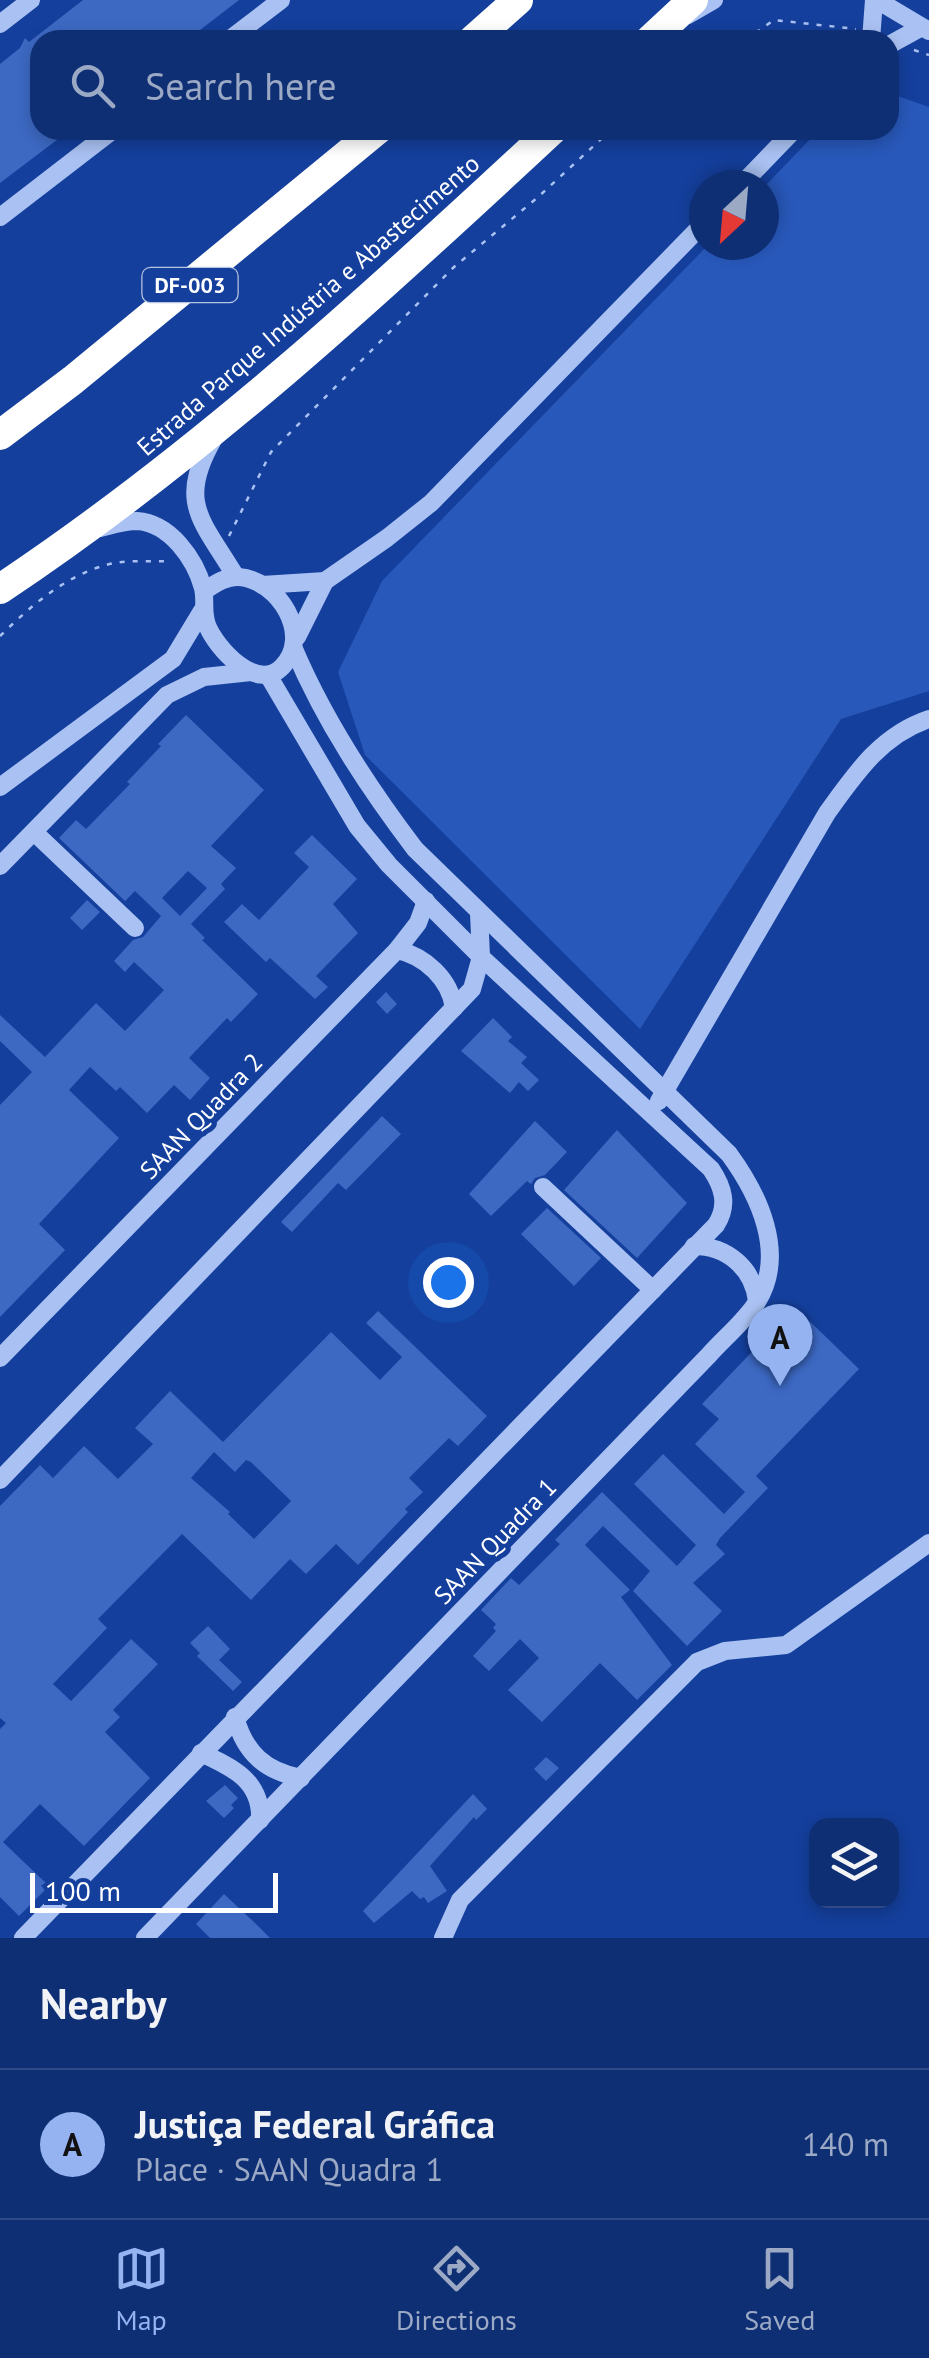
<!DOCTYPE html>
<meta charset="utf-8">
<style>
:root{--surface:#0f2f75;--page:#18377a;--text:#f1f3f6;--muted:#9ba9c5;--line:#2f4a87;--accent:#95b2f1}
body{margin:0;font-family:"PT Sans",sans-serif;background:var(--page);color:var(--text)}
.controls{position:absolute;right:30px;bottom:30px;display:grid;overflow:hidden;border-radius:20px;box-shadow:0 5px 15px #0003}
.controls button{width:90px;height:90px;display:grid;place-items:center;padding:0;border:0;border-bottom:2px solid var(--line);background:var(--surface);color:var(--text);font:50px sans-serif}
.compass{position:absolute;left:689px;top:170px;width:90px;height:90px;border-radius:50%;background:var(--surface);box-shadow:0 5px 15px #0003;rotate:206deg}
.scale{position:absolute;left:30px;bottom:25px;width:248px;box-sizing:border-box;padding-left:10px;border:5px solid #fff;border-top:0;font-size:28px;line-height:35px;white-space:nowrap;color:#fff;-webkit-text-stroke:8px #143f9c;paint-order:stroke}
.you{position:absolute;left:448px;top:1282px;width:35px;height:35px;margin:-25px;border:8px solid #fff;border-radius:50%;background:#1a73e8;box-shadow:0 0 0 15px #1a73e833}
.badge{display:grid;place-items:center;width:65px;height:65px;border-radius:50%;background:var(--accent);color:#111;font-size:32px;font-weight:700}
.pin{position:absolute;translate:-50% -82px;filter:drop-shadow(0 2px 5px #0008)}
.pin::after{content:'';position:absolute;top:52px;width:35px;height:30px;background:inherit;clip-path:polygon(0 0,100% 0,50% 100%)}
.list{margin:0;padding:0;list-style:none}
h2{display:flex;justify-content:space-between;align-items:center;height:130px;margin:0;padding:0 40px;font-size:42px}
h2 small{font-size:32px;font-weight:400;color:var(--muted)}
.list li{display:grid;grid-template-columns:65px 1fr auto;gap:30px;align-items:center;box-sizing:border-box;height:150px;padding:0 40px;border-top:2px solid var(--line)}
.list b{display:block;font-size:38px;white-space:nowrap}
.list p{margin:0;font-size:32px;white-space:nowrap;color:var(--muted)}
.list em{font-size:32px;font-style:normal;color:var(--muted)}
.icon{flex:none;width:55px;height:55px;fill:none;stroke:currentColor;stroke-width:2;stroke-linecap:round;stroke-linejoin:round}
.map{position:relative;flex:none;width:929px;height:1938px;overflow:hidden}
.search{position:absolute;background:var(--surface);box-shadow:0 5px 15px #0003;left:30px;right:30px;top:30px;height:110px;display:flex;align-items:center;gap:25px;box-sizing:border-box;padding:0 35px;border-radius:30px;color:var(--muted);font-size:38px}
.sheet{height:280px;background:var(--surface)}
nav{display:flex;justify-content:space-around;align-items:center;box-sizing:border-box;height:140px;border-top:2px solid var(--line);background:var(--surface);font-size:28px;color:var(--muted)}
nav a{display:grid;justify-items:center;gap:5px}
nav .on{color:var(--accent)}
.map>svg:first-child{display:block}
.green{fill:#2858ba}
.building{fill:#3d69c3;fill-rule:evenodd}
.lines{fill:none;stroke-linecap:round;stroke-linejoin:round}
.path{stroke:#aac2f3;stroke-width:2.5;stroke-dasharray:5 8;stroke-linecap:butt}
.minor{stroke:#aac2f3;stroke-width:18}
.highway{stroke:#fff;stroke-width:30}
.labels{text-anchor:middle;stroke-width:10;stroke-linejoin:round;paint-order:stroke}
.shield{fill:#143f9c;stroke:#b8c5e1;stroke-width:2.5}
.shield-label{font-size:22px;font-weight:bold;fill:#fff}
.street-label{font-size:25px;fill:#fff;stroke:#143f9c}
</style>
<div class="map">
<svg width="929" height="1938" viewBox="0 0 929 1938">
<rect width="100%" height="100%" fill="#143f9c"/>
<path class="green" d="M889,93L929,107V691L841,719L640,1029L365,755L338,672L382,581L708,245H764V187L819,130H889Z"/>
<g class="building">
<path d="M83,0H239L187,40H40V130H70L0,183V64L20,48L25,38L29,42Z"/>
<path d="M186,715L264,790L211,846L236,868L221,884L225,889L191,924L205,938L202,940L258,994L231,1022L227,1018L189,1058L210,1078L190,1100L174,1085L147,1113L120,1087L116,1091L90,1067L69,1090L119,1138L39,1224L65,1250L0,1317V1105L32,1072L0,1041V1015L45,1057L96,1003L125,1031L164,990L134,962L125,972L114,961L133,940L143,937L161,916L135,891L125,901L59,838L76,820L86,829L130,784L127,782L161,746L158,744ZM188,871L207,888L180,916L162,898Z"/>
<path d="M312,835L357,879L333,904L358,933L316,976L328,987L315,999L270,958L266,962L224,922L242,904L259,920L309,867L294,853Z"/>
<path d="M87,900L100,912L82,930L70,918Z"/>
<path d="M386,992L397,1004L387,1014L376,1002Z"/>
<path d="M493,1018L512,1037L508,1041L527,1057L521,1063L539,1080L528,1091L519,1082L510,1093L461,1051Z"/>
<path d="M382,1116L401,1134L346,1190L338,1183L292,1232L281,1222Z"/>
<path d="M535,1121L567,1152L545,1175L535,1178L531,1184L527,1181L491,1216L469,1194Z"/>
<path d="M617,1130L687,1203L637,1258L564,1190Z"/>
<path d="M547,1208L601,1258L574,1286L521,1234Z"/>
<path d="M795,1307L859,1369L756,1476L768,1488L720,1538L716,1545L725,1554L693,1583L722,1611L687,1646L633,1591L650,1571L603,1526L585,1545L630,1590L621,1597L672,1665L637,1700L600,1663L542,1722L508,1690L539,1658L520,1639L489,1671L473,1656L496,1631L493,1628L496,1624L481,1610L511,1578L519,1585L560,1544L555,1540L602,1492L677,1566L696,1545L634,1484L663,1454L724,1514L745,1492L695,1444L719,1419L702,1404Z"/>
<path d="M378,1311L487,1416L458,1446L449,1438L409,1478L423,1492L405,1509L408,1512L358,1565L336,1544L306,1574L290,1559L251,1600L182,1534L98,1619L107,1628L53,1684L71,1701L131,1639L158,1664L113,1710L120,1717L105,1732L150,1778L84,1846L40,1804L3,1842L49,1886L19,1916L0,1897V1729L6,1723L0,1718V1506L40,1465L53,1478L84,1446L118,1479L153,1444L135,1428L170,1391L223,1442L331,1332L380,1380L402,1357L366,1323ZM214,1452L235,1472L246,1460L251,1462L291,1501L254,1539L228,1514L230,1512L191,1478Z"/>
<path d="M208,1626L230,1649L219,1660L242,1682L233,1691L197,1656L200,1653L190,1643Z"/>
<path d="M546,1757L559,1768L546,1781L534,1769Z"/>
<path d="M225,1785L238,1798L231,1805L234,1808L224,1818L206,1801Z"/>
<path d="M473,1794L487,1809L476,1820L474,1817L430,1866L447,1891L428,1903L424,1897L420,1899L412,1891L374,1923L363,1911Z"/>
<path d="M224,1894L257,1925L270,1938H210L196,1924Z"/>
</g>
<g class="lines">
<g class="path">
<path d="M745,40L774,20L856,29"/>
<path d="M914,50L929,55"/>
<path d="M229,536L271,452L454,267L537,198L611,130"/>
<path d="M0,636C33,604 68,573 114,563C131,560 152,562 170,561"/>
</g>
<g class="minor">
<path d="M877,0L929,31"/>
<path d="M688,15L714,0"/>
<path d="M0,24L31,0"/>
<path d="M229,40L281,0"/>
<path d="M871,40L874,0"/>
<path d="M889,45L920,28"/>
<path d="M741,185L794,130"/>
<path d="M0,217L113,130"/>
<path d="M214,438C176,503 202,520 236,577"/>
<path d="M100,528C112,525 124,521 137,521C170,523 195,559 203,588C206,601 202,611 207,625C216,648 257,693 282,667C313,636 279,580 239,577C226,576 215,584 204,591"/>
<path d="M325,581L387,538L431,503L704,223"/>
<path d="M262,585L325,581L297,637"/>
<path d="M0,787L173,659L202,611"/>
<path d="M34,832L135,928"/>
<path d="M0,866L167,695L204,677L251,672"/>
<path d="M397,950C425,956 450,979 454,1008"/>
<path d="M659,1101L827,813C855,774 881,735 929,719"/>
<path d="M543,1187L653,1290"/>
<path d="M694,1246C727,1246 753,1268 757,1301"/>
<path d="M0,1358L397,950L418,923L426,901"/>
<path d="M0,1480L472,989L481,957L479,913"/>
<path d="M235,1717C245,1753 265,1771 301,1778"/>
<path d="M201,1753C232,1767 262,1781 260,1820"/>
<path d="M23,1938L716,1225C729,1205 723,1187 711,1169L481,957L389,865L357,826L268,675"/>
<path d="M145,1938L709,1355C724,1338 745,1321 757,1302C787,1254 759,1195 729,1154L415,849C368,787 325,722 294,649"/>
<path d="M443,1938L460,1900L697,1662L725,1651L786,1645L929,1543"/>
</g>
<g class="highway">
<path d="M473,40L518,0"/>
<path d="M650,40L693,0"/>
<path d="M0,435L73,380L377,130"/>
<path d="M0,589C200,456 377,293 552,130"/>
</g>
</g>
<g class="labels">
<rect class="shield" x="142.5" y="268" width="95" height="34" rx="8"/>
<g class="shield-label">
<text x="190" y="293">DF-003</text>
</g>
<g class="street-label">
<text transform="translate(308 305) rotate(-41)" y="9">Estrada Parque Indústria e Abastecimento</text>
<text transform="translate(201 1116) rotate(-46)" y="9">SAAN Quadra 2</text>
<text transform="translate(495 1541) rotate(-46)" y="9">SAAN Quadra 1</text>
</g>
</g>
</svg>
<div class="controls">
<button><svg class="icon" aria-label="layers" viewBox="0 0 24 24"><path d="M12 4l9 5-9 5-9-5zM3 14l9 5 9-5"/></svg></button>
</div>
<svg class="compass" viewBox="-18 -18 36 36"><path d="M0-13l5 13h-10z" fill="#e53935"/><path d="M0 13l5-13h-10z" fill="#9ba9c5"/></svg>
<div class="scale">100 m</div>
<div class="you"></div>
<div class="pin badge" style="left:780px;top:1386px">A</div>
<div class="search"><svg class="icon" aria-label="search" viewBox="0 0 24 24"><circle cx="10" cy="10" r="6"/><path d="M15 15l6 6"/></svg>Search here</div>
</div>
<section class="sheet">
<h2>Nearby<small></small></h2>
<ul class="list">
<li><span class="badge">A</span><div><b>Justiça Federal Gráfica</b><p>Place · SAAN Quadra 1</p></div><em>140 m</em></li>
</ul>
</section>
<nav>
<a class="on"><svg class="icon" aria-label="map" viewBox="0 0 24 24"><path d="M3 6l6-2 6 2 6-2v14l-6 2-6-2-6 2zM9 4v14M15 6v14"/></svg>Map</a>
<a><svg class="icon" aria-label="directions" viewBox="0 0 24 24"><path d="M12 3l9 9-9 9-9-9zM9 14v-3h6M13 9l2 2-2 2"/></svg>Directions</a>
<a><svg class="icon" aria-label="saved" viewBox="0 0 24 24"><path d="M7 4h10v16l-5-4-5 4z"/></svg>Saved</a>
</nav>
